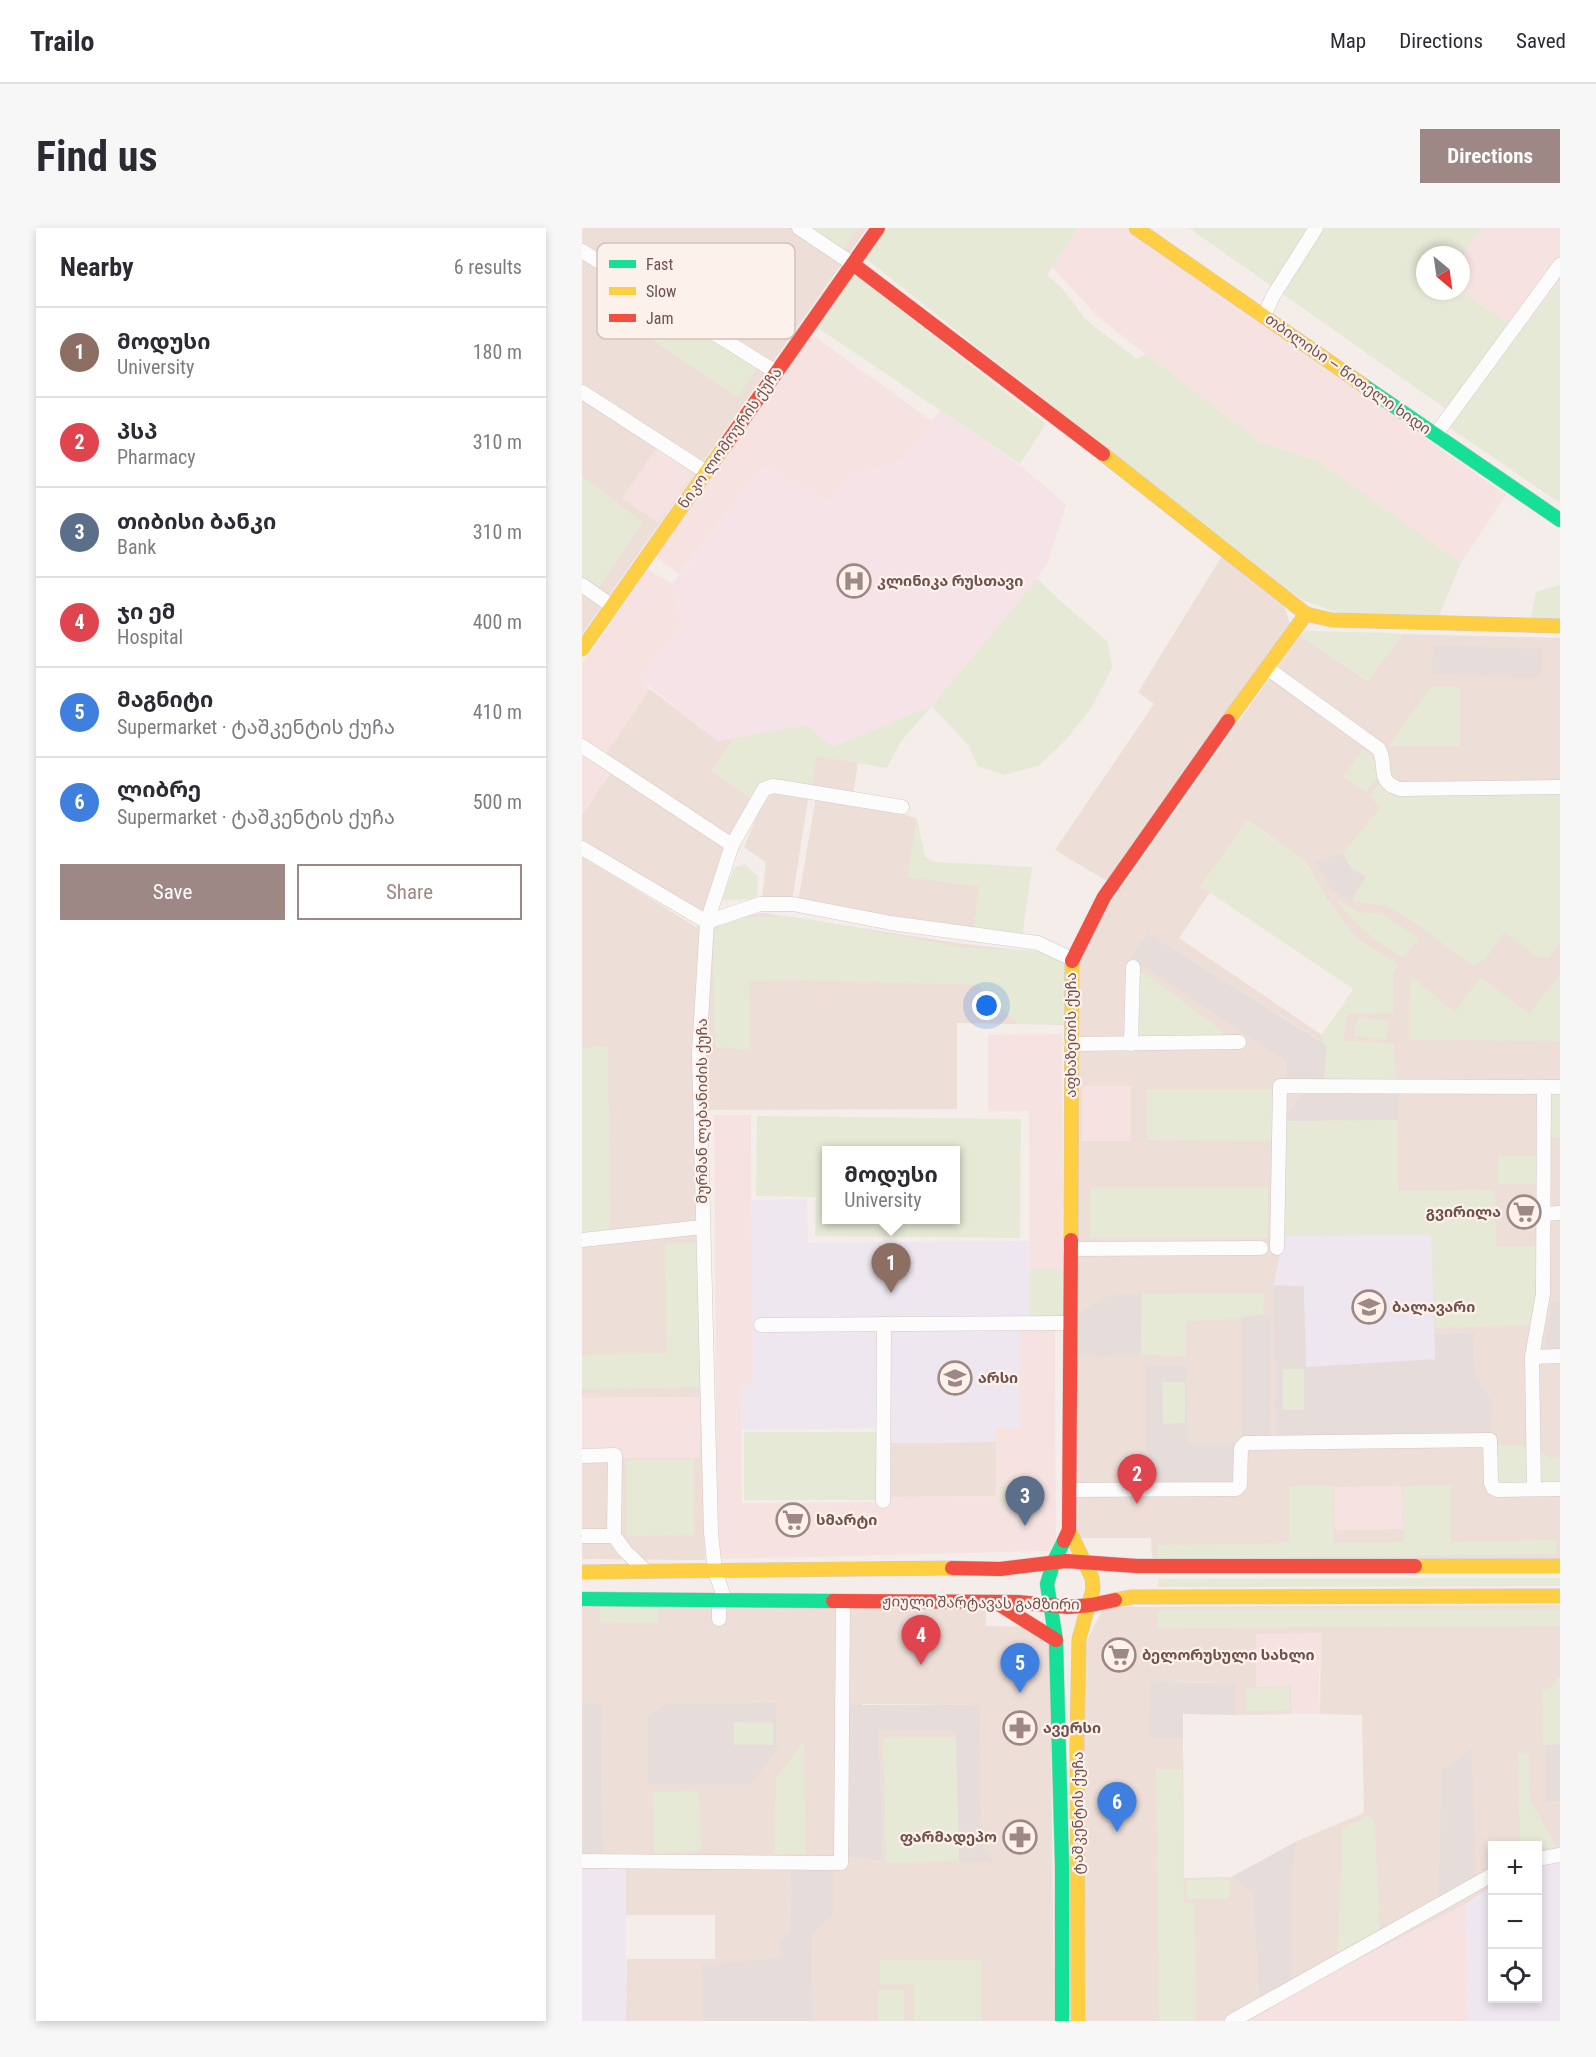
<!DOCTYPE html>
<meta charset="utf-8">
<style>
:root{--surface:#fff;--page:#f7f7f7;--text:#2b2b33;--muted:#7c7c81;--line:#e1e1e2;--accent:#9e8885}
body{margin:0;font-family:"Roboto Condensed","Noto Sans Georgian",sans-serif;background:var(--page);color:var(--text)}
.controls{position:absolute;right:18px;bottom:18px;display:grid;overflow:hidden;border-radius:0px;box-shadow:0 3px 9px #0003}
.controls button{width:54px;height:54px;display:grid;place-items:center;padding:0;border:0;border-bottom:2px solid var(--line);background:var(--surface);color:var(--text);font:30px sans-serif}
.compass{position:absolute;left:834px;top:18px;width:54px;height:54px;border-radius:50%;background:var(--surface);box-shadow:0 3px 9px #0003;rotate:151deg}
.you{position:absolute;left:405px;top:778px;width:21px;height:21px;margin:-15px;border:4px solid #fff;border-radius:50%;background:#1a73e8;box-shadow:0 0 0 9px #1a73e833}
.badge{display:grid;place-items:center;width:39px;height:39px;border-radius:50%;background:var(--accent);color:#fff;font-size:20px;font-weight:700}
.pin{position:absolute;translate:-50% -50px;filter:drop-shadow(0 2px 3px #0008)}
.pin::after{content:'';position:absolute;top:32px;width:21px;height:18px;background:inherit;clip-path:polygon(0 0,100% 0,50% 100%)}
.popup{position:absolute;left:240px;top:918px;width:138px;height:78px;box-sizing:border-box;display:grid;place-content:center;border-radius:0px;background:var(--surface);filter:drop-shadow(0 2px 4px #0005);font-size:20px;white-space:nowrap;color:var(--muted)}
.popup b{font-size:22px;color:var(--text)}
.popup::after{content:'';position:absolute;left:50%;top:100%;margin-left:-12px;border:12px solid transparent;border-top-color:var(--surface)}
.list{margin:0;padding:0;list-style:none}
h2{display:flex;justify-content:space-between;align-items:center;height:78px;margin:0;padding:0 24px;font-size:26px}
h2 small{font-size:20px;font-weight:400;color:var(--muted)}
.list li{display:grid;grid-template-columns:39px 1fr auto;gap:18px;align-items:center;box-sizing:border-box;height:90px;padding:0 24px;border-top:2px solid var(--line)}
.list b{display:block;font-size:22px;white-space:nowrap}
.list p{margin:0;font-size:20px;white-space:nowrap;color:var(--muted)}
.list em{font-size:20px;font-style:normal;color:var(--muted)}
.actions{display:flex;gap:12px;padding:18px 24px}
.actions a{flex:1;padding:14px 0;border:2px solid var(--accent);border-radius:0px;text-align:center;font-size:21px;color:var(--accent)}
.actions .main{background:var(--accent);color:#fff}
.icon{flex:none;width:33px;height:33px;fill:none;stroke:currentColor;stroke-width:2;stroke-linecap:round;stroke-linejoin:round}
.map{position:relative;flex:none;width:978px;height:1793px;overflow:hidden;border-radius:0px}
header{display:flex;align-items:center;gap:36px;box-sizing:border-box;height:84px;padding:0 30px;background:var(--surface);border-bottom:2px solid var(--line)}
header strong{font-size:28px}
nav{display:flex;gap:33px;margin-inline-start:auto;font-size:21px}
.intro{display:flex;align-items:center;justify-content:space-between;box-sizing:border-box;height:144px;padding:0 36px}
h1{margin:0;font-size:42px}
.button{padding:15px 27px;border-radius:0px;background:var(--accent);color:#fff;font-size:21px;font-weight:700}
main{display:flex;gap:36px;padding:0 36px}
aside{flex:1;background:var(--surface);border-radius:0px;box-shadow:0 3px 9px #0003}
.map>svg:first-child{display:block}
.residential{fill:#edded8;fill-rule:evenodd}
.commercial{fill:#f6e3e1}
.industrial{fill:#e6dddb}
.education{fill:#eee7f0}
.medical{fill:#f5e3e7}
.green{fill:#e6e9d6;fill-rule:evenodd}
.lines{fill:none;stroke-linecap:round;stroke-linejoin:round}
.street-casing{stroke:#d3cac7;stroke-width:15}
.fast-casing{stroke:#d4c9c6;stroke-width:15}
.slow-casing{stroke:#d4c9c6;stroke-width:15}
.jam-casing{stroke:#d4c9c6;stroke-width:15}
.street{stroke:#fdfcfc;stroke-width:14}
.fast{stroke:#16e098;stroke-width:14}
.slow{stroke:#ffcf43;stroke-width:14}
.jam{stroke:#f24e42;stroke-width:14}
.labels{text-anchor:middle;stroke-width:4.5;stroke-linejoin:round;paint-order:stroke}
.street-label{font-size:15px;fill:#6f514e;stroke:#fdf1eb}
.poi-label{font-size:15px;font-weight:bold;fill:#6f514e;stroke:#fdf1eb;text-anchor:start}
.key{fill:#fdf1eb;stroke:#d2c1bc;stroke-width:1.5}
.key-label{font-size:16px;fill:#6f514e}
</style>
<header>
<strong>Trailo</strong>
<nav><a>Map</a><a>Directions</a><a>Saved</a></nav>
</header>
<div class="intro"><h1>Find us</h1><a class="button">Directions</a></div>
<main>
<aside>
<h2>Nearby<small>6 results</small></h2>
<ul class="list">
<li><span class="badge" style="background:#8d6e63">1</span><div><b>მოდუსი</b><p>University</p></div><em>180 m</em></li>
<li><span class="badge" style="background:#e0444e">2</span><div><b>პსპ</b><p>Pharmacy</p></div><em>310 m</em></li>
<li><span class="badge" style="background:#5c6f8a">3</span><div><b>თიბისი ბანკი</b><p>Bank</p></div><em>310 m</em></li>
<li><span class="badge" style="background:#e0444e">4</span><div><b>ჯი ემ</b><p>Hospital</p></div><em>400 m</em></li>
<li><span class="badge" style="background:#3f7fe0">5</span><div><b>მაგნიტი</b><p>Supermarket · ტაშკენტის ქუჩა</p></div><em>410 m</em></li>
<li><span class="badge" style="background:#3f7fe0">6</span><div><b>ლიბრე</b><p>Supermarket · ტაშკენტის ქუჩა</p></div><em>500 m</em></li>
</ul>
<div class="actions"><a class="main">Save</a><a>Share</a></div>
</aside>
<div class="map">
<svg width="978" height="1793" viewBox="0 0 978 1793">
<rect width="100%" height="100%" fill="#f4edea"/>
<g class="residential">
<path d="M0,0H285L0,406Z"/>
<path d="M640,328L702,379L708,396L525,653L473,622L572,476L556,464Z"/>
<path d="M821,406L978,410V658L798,580L770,673L804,677L902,732L922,704L966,730L978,713V1072L970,1073L978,1124V1331L570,1330L569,1310H493L497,734L523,683L718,407L785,453ZM666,592L723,633L744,670L773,709L816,737L811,746V785L758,781L740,807L597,710L628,664L619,658ZM566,705L738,812L703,855L704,834L677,814ZM816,920V964L912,962L914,1019L849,1007L852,1106L892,1104L893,1148L910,1173L692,1057L699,1023V1008L795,1007ZM564,1138H605L607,1215Z"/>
<path d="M68,461L136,513L152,510L130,543L172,572L146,610L22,528Z"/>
<path d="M234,528L276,534L271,568L229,561Z"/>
<path d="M29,544L148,619L120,685L0,614V587Z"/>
<path d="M190,565L226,571L210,674L180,672L184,634L162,619L182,571Z"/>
<path d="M234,569L311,582L335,591L326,649L397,658L392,703L216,674Z"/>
<path d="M0,628L114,699L142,691L182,685L375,715L462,725L486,733L485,797L375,795V881L114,882L123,1332L0,1331V1225L118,1229V1169L0,1170Z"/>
<path d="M414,1214V1268L309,1269V1215Z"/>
<path d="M978,1377V1516L964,1517V1572L978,1573V1633L956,1639V1618H910V1658L884,1676L657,1793H503L502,1418L522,1379ZM739,1405L738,1486L780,1487L782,1585L715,1613L710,1639L677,1771L671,1666L649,1649L602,1650L601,1510L568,1454L654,1455L653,1487L709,1486V1458Z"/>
<path d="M404,1378V1398L463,1399L468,1419L472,1793H231L230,1704L209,1641L208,1704L198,1730L184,1793H44L45,1731H133V1687H44V1641H0V1626L21,1625L20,1476H0V1379ZM280,1476L398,1477L400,1618L413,1633H377L373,1503H297L301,1633L265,1629Z"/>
</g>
<g class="commercial">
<path d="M496,0H545L924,267L879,335L736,233L677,213L517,90L470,39Z"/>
<path d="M900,0H978V53L939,103L879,63V29Z"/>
<path d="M229,106L350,193L320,234L273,246L247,274L182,240L97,346L73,329Z"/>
<path d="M77,217L114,242L76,295L40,270Z"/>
<path d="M66,341L90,356L101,397L58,451L68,461L22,528L0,514V436Z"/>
<path d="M0,525L29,544L0,587Z"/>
<path d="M480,806L481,1041H448L447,883H406V807Z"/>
<rect x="500" y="858" width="49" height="55"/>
<path d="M132,887H169L171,1156L159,1157L160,1275L301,1274L302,1269L414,1268V1200L438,1199V1100L473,1099L474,1311L468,1323L135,1331Z"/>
<path d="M118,1169V1230H36L0,1225V1170Z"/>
<path d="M820,1258L821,1301L753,1302L752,1259Z"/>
<path d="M740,1405V1438L737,1439L738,1486H709V1458L674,1459V1406Z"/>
<path d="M884,1676L886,1793H657Z"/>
</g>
<g class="industrial">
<path d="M851,417L960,421L959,450L850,446Z"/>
<path d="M761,625L769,640L785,649L769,673L748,660L734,634Z"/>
<path d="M566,705L745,817L742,854L703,855L704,834L549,730Z"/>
<path d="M816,862V892L700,893L722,863Z"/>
<path d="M692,1057L722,1058L724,1138L853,1131L852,1106L892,1104L893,1148L910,1173L908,1208L694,1209Z"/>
<path d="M560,1066L559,1127L497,1129V1086L527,1067Z"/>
<path d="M978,1072V1124H961L970,1073Z"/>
<path d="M660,1088H689L687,1210L659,1209Z"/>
<path d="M563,1138H605L607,1215H652L653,1256L565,1258Z"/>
<path d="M568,1454L654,1455L653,1487L601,1486V1510H567Z"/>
<path d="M194,1475L195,1522L169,1556H66V1489L83,1476Z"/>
<path d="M0,1476H20L21,1625L0,1626Z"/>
<path d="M266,1477H398L400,1617L413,1634H377L373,1503H297L301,1633L265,1629Z"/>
<path d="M978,1516V1573H964V1517Z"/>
<path d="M890,1521L894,1650L856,1672L860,1543Z"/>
<path d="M715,1613L710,1640L711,1751L677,1771L671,1666L649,1649Z"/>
<path d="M252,1638L251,1688L230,1704L231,1793H121L120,1736L198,1730V1713L208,1704L209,1641Z"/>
</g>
<g class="education">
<path d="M225,971L226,1015L448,1013V1089L299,1090L300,1200L160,1202L159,1156H171L170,972Z"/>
<path d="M849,1007L853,1131L724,1139L722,1058L692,1057L699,1023V1008Z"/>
<path d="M309,1100H438V1200H414V1214L309,1215Z"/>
<path d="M978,1633V1793H886L884,1676L910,1658V1770H956V1639Z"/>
<rect x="0" y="1641" width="44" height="152"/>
</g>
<path class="medical" d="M358,182L443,241L484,277L466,334L455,351L350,478L250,519L225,497L136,513L58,451L101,397L90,356L182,240L247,274L273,245L320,234Z"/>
<g class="green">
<path d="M224,0H277L260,23Z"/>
<path d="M305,0H496L465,47L480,60L505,93L555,131L564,126L677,213L736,233L879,335L856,390L757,385L720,372L509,209L283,30Z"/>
<path d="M607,0H900L879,29V27H843V63H879L928,96L864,181Z"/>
<path d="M272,46L464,196L438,236L236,100Z"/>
<path d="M978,53V275L868,200L865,197Z"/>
<path d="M92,83L176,139L156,169L71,113Z"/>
<path d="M0,248L61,294L17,359L0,348Z"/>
<path d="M455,351L483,377L526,414L530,440L508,482L481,515L456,538L422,547L396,538L386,517L350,478L320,512L305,540L234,528L229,561L193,553L172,572L130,543L152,510L225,497L250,519L350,478Z"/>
<path d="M978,357V396L948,394L954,364Z"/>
<path d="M725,403L808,405L821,406L786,453L718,407Z"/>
<path d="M849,459H878V518H806Z"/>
<path d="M781,521L795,535L796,549L784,565L761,548Z"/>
<path d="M799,554L978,563V713L966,730L956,729L922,704L902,732L892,738L821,687L804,677L769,673L784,649L769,640L761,625L798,580L787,567Z"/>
<path d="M335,591L343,629L353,634L450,639L440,709L392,703L397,658L325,649Z"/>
<path d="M666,592L723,633L744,670L773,709L817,737L811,746V785L766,786L761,813L812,815L814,853L742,854L745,818L738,812L771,761L618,658Z"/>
<path d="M162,636L176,648L175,671L140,672L152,640Z"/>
<path d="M755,672L777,684L800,686L837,710L821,730C796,713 771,699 755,672Z"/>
<path d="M201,688L226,691L378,719L456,723L484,737V796H435L397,757L208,752L167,753L168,822L133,819L131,706L145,690Z"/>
<path d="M553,743L570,750L640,803V811L553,812Z"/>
<path d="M828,748L873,784L898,749L947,786L976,748L978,749V813L827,812Z"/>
<path d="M775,789L807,793L804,812L772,808Z"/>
<path d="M26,818L28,1003L0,1006V820Z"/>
<path d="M565,861H690V913L565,912Z"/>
<rect x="969" y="863" width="9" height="46"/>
<path d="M175,888L439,891L438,1010L233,1008L234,969L174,968ZM374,922V992H244V922Z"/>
<path d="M816,892V963L912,962L914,1019L956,1018L957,1067L951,1097L853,1100L849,1007L699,1008L700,893Z"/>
<rect x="916" y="928" width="42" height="28"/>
<rect x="508" y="959" width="178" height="51"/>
<path d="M83,1015H117L120,1159L0,1161V1127L85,1125Z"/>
<rect x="448" y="1041" width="33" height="48"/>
<path d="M683,1065L681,1086L641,1092L604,1093V1128L559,1127L560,1066Z"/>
<rect x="701" y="1141" width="21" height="41"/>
<path d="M580,1154H603V1195L581,1196Z"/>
<rect x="162" y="1204" width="138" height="68"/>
<path d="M914,1217L951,1218L967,1230H978V1258L921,1259L915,1253Z"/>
<path d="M45,1232H112V1307L45,1308Z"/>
<path d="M449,1257L450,1277L418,1278V1258Z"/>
<path d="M751,1257L752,1315L822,1314L821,1258L869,1257V1314L974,1312V1326L576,1331V1317L707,1315V1258Z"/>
<path d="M978,1350V1358L576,1359V1351Z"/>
<path d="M18,1379H77V1395L18,1394Z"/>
<path d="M576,1382H978V1398L575,1400Z"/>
<path d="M974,1450H978V1516L961,1517L960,1463L973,1457Z"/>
<path d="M708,1459V1482L665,1483L664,1460Z"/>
<path d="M152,1494L191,1495V1517H152Z"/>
<path d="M374,1509L377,1633L304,1635L301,1510Z"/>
<path d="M222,1513L223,1626H192L194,1550Z"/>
<path d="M936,1524L947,1527L948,1572L974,1619L956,1621V1618L938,1617Z"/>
<path d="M574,1541H600L602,1675H613L614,1793H577Z"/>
<path d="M117,1563L119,1623L72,1625L71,1564Z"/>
<path d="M789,1587L793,1598L798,1704L756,1729L760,1601Z"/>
<path d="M648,1651V1671H604V1652Z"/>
<path d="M298,1732H399V1793H332V1756H298Z"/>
<rect x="296" y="1762" width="26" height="31"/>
</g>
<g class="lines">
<defs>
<g id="street">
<path d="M217,0L271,36"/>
<path d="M0,23L194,144"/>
<path d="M682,88L691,68L734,0"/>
<path d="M0,164L124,244"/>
<path d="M854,206L978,37"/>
<path d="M0,357L30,378"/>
<path d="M685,440L797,521C806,538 793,554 818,561L978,559"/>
<path d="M0,518L150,617"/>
<path d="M0,620L125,694"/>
<path d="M125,694L178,676H211L309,695L456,715L490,731"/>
<path d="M489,816L657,814"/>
<path d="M549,816L551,739"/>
<path d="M961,986L978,985"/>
<path d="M0,1012L120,999"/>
<path d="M695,1020L698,858L978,859"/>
<path d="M488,1021L679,1020"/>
<path d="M179,1097L488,1095"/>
<path d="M950,1129L978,1128"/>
<path d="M0,1228L33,1227L32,1308"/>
<path d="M952,1261L950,1129L961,1066L962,859"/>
<path d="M487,1262L654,1261L658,1257L659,1220L664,1215L908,1212L909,1255L911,1260L916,1262L978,1261"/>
<path d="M301,1273L302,1096"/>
<path d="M0,1308H32L43,1323L64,1343"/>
<path d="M137,1372V1391"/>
<path d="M143,1372L133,1343L129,1305L117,825L125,694L150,617L182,561L191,558L198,559L320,579"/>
<path d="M956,1631L978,1627"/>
<path d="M0,1633L259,1635L261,1373"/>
<path d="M650,1793L910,1647"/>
</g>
<g id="fast">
<path d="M781,157L978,292"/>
<path d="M0,1371L251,1373"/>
<path d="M480,1793V1637L474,1412L465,1356L472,1333L482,1313"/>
</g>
<g id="slow">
<path d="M554,0L781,157"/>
<path d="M521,226L724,386L750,392L978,398"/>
<path d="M0,421L144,216"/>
<path d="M646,493L724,386"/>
<path d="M489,1012L490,733"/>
<path d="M487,1302L510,1350L511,1361L497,1411L495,1508L496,1793"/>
<path d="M833,1338H978"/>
<path d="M0,1344L370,1340"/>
<path d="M533,1372L550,1369L978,1368"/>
</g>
<g id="jam">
<path d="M271,36L521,226"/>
<path d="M144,216L296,0"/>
<path d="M490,733L522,669L646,493"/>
<path d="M482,1313L487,1302L489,1012"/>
<path d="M370,1340L418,1341L484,1333L555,1338H833"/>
<path d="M251,1373L436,1374L486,1379L509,1377L533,1372"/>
<path d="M415,1375L474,1412"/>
</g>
</defs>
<use href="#street" class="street-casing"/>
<use href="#fast" class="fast-casing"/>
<use href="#slow" class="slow-casing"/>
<use href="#jam" class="jam-casing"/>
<use href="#street" class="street"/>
<use href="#fast" class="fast"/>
<use href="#slow" class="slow"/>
<use href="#jam" class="jam"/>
</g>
<defs>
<symbol id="hospital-ring" viewBox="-11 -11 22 22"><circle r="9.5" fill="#fdf1eb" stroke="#9e8885" stroke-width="1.5"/><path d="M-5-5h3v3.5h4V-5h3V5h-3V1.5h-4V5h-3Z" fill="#9e8885"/></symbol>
<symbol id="supermarket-ring" viewBox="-11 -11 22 22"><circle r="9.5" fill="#fdf1eb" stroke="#9e8885" stroke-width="1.5"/><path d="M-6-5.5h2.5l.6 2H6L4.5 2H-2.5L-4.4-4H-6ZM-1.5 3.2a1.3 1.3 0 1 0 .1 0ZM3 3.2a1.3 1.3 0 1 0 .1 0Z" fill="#9e8885"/></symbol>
<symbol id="school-ring" viewBox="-11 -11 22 22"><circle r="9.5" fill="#fdf1eb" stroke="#9e8885" stroke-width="1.5"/><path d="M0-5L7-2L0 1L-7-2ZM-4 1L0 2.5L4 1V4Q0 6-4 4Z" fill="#9e8885"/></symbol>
<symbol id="university-ring" viewBox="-11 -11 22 22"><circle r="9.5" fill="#fdf1eb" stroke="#9e8885" stroke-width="1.5"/><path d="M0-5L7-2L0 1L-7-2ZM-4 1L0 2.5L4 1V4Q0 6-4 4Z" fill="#9e8885"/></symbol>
<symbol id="pharmacy-ring" viewBox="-11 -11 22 22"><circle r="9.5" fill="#fdf1eb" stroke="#9e8885" stroke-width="1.5"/><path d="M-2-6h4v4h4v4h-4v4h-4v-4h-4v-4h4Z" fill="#9e8885"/></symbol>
</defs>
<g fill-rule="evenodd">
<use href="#hospital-ring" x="253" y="334" width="38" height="38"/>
<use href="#supermarket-ring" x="923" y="965" width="38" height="38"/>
<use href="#school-ring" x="768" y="1060" width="38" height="38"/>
<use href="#university-ring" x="354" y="1131" width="38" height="38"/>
<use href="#supermarket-ring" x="192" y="1273" width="38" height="38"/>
<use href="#supermarket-ring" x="518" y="1408" width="38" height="38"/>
<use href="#pharmacy-ring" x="419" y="1481" width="38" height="38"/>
<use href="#pharmacy-ring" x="419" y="1590" width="38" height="38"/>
</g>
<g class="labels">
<g class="street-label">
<text transform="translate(766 146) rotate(35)" y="5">თბილისი — წითელი ხიდი</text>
<text transform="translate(148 210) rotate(-55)" y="5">ნიკო ლომოურის ქუჩა</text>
<text transform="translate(489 807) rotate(-90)" y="5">აფხაზეთის ქუჩა</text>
<text transform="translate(120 883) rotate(-90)" y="5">მურმან ლებანიძის ქუჩა</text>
<text transform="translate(399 1375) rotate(1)" y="5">ჟიული შარტავას გამზირი</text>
<text transform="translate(496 1585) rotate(-90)" y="5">ტაშკენტის ქუჩა</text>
</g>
<g class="poi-label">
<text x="295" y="358">კლინიკა რუსთავი</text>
<text x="919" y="989" text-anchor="end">გვირილა</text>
<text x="810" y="1084">ბალავარი</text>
<text x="396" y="1155">არსი</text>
<text x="234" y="1297">სმარტი</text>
<text x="560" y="1432">ბელორუსული სახლი</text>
<text x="461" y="1505">ავერსი</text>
<text x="415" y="1614" text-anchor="end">ფარმადეპო</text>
</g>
</g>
<rect x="15" y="15" width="198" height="96" rx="9" class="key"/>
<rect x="27" y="32" width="27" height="8" fill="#16e098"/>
<rect x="27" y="59" width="27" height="8" fill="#ffcf43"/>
<rect x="27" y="86" width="27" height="8" fill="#f24e42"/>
<g class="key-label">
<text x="64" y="42">Fast</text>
<text x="64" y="69">Slow</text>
<text x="64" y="96">Jam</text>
</g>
</svg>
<div class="controls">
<button>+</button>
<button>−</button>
<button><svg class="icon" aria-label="locate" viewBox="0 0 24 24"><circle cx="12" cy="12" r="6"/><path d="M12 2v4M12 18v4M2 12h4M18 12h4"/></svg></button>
</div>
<svg class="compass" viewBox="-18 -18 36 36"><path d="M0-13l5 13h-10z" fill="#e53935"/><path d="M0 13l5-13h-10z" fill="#7c7c81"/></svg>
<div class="you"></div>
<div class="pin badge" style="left:309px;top:1065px;background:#8d6e63">1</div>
<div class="popup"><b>მოდუსი</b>University</div>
<div class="pin badge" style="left:555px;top:1276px;background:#e0444e">2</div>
<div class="pin badge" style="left:443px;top:1298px;background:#5c6f8a">3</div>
<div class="pin badge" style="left:339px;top:1437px;background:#e0444e">4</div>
<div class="pin badge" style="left:438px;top:1465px;background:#3f7fe0">5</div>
<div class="pin badge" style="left:535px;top:1604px;background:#3f7fe0">6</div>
</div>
</main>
